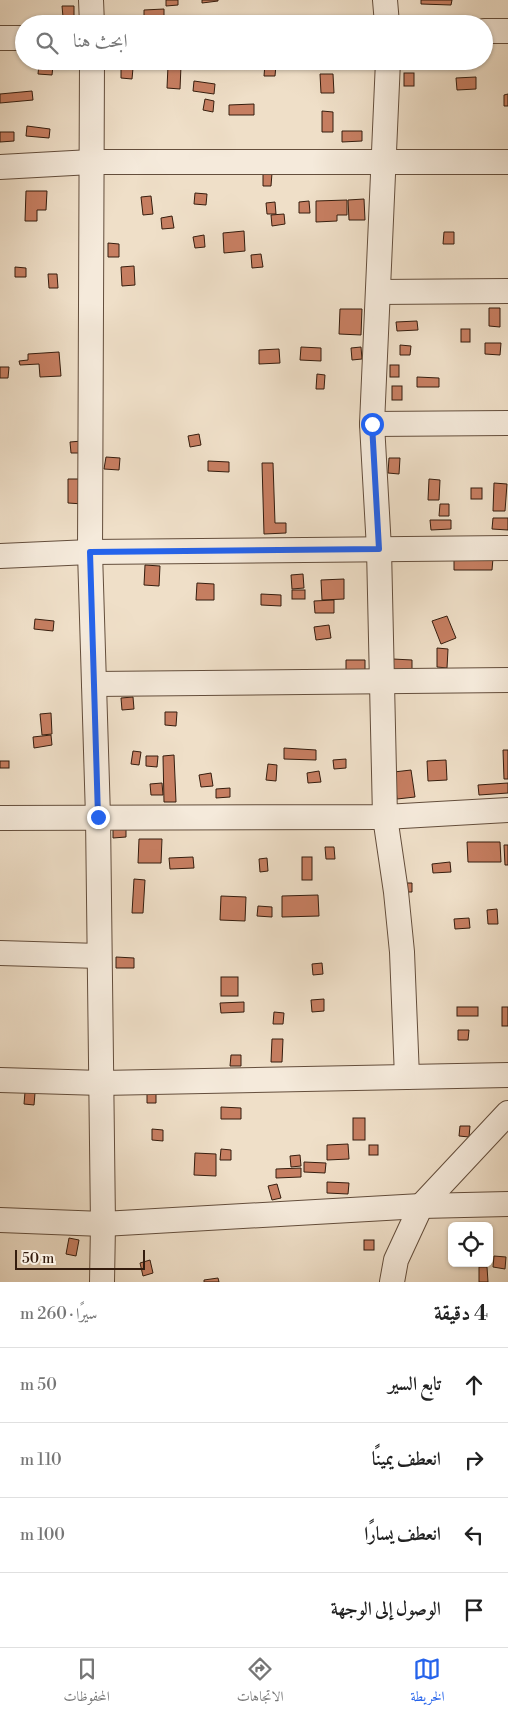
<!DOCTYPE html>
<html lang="ar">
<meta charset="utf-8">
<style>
:root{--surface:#fff;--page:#f2f2f2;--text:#222;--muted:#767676;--line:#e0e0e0;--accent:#2563eb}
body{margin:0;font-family:"Libre Bodoni",Amiri,serif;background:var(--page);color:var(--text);direction:rtl}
.controls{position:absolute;right:15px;bottom:15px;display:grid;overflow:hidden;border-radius:8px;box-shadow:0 1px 4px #0004}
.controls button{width:45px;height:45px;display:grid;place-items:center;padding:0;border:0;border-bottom:1px solid var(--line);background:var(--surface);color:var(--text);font:25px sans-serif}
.scale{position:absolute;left:15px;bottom:12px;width:130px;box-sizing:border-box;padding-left:5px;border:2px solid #351d0e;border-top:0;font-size:14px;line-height:18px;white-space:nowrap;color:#351d0e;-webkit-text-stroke:4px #f5eadb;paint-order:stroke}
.stop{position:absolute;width:15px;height:15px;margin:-11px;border:4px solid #2563eb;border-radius:50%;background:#fff}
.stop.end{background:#2563eb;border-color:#fff;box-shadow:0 1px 5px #0008}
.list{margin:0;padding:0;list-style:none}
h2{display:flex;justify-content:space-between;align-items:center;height:65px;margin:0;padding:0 20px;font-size:21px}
h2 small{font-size:16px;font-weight:400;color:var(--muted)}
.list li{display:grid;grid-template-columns:32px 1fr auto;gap:15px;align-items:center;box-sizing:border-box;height:75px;padding:0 20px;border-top:1px solid var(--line)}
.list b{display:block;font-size:19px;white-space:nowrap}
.list em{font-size:16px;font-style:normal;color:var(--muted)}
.icon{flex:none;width:28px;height:28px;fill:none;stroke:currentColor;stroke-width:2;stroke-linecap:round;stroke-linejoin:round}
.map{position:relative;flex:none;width:508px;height:1282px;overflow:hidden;direction:ltr}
.search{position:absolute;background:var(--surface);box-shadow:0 1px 4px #0004;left:15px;right:15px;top:15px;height:55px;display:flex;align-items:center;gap:12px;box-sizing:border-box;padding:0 18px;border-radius:28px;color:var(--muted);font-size:19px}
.sheet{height:365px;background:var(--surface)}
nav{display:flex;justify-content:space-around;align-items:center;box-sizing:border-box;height:70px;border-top:1px solid var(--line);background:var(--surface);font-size:14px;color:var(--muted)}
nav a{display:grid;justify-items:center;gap:2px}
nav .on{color:var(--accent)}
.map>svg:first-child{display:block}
.building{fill:#c67e61;stroke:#351d0e}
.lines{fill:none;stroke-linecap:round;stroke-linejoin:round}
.minor-casing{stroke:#644e3c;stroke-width:26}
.minor{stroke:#f5eadb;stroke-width:24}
.route{stroke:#2563eb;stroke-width:6}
</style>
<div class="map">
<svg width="508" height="1282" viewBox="0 0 508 1282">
<rect width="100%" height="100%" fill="#efdfc8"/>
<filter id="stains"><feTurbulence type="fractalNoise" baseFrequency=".004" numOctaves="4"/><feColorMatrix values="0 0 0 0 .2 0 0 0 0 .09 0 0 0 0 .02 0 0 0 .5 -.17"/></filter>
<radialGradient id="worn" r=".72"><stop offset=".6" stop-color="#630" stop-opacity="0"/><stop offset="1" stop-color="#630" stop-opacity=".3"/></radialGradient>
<g class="building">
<path d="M166,0H178V5L166,6Z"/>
<path d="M202,0H218V1L202,3Z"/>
<path d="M421,0H452L451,5L421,4Z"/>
<path d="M62,6H74V16L63,17Z"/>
<path d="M164,9V17L144,18V10Z"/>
<path d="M39,64L53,66L52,75L38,74Z"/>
<path d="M265,64L276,65L275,76H264Z"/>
<path d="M168,66H181L180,89L167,88Z"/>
<path d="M121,68H133L132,79L121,78Z"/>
<rect x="404" y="73" width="10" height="13"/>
<path d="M320,74H333L334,93H321Z"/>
<path d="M476,77V89L457,90L456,78Z"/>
<path d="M194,81L215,84L214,94L193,91Z"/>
<path d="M32,91L33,100L0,103V94Z"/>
<path d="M508,94V106H504V95Z"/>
<path d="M205,99L214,101L213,112L203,110Z"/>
<path d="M254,104V115H229V105Z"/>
<path d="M322,111L333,112V132H322Z"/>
<path d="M27,126L50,129L49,138L26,136Z"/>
<path d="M342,131H362V141L342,142Z"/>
<path d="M0,132H14V141L0,142Z"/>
<path d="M263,173H272L271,186H263Z"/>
<path d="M26,191H47L46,210H37V221H25Z"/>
<path d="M195,193L207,194L206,205L194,204Z"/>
<path d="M151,196L153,214L143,215L141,197Z"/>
<path d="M364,199L365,220H349L348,200Z"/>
<path d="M347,200V215H337V221L316,222V201Z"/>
<path d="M309,201L310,213H299V202Z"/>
<path d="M275,202L276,214H267L266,203Z"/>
<path d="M284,214L285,224L272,226L271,215Z"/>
<path d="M172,216L174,228L162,229L161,218Z"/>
<path d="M244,231L245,251L224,253L223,233Z"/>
<path d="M444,232H454V244H443Z"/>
<path d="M204,235L205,247L195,248L193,237Z"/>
<path d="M108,243L119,244V257H108Z"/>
<path d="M261,254L263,267L252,268L251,255Z"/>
<path d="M134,266L135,285L122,286L121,267Z"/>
<path d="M15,267L26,268V277H15Z"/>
<path d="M48,274H57L58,288H49Z"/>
<path d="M489,308H500V327L489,326Z"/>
<path d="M340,309H362L361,335L339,334Z"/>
<path d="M417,321L418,330L397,331L396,322Z"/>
<rect x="461" y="329" width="9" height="13"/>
<path d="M485,343H501L500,355L485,354Z"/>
<path d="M400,345L411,346L410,355H400Z"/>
<path d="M301,347L321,348V361L300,360Z"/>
<path d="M361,347L362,359L352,360L351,348Z"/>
<path d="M279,349L280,363L259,364V350Z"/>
<path d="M59,352L61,376L40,377L39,364L20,365L19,361L28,360V354Z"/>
<rect x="390" y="365" width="9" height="12"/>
<path d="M0,367H9L8,378H0Z"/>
<path d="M317,374L325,375L324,389H316Z"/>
<path d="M417,377L439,378V387H417Z"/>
<rect x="392" y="386" width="10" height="14"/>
<path d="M199,434L201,445L190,447L188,436Z"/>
<path d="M82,441L83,453H71L70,442Z"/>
<path d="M106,457L120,458L119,470L104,469Z"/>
<path d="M389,458H400L399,474L388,473Z"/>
<path d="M208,461L229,462V472L208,471Z"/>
<path d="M262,463H273L275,523H286V533L264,534Z"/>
<path d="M68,479H84L83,504L68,503Z"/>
<path d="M429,479L440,480L439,500H428Z"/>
<path d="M494,483L507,484L505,511H493Z"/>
<rect x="471" y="488" width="11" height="11"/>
<path d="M440,504H449V516H439Z"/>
<path d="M493,518H508V530L492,529Z"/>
<path d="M430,520H451V529L431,530Z"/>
<path d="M454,558H493L492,570H454Z"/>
<path d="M145,565L160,566L159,586L144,585Z"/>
<path d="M303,574L304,588L292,589L291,575Z"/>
<path d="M344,579V599L322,600L321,580Z"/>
<path d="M197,583L214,584V600H196Z"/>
<rect x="292" y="590" width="13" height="9"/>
<path d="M261,594L281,595V606L261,605Z"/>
<path d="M334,600V613H315L314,601Z"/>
<path d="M447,616L456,638L441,644L432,621Z"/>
<path d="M35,619L54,621L53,631L34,629Z"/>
<path d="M329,625L331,638L316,640L314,627Z"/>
<path d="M437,648L448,649L447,668L437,667Z"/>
<path d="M393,659L412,660V671L392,670Z"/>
<path d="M346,660H365V671L346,670Z"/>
<path d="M133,697L134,709L122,710L121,698Z"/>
<path d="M165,712H177L176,726L165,725Z"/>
<path d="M51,713L52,734L42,735L40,714Z"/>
<path d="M51,735L52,745L34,748L33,737Z"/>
<path d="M284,748L316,750V760L284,759Z"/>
<path d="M503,750H508V779H504Z"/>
<path d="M133,751L141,752L139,765L131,764Z"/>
<path d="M174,755L176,802H164L163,756Z"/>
<path d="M146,756H158L157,767L146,766Z"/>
<path d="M346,759V768L334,769L333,760Z"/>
<path d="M446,760L447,780L428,781L427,761Z"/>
<rect x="0" y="761" width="9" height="7"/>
<path d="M268,764L277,765L276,781L266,780Z"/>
<path d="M411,770L415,797L397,799L394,772Z"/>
<path d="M319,771L321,782L308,783L307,773Z"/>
<path d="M211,773L213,786L201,787L199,775Z"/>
<path d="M162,783L163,795H151L150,784Z"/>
<path d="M508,783V793L479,795L478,785Z"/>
<path d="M230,788V797L216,798V789Z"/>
<path d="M126,827V837L113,838V828Z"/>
<path d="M139,839H162L161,863H138Z"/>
<path d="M467,842H500L501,862H468Z"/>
<path d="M504,845H508V865H505Z"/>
<path d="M325,847H334L335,859H326Z"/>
<path d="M193,857L194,868L170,869L169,858Z"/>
<rect x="302" y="857" width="10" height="23"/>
<path d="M267,858L268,871L260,872L259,859Z"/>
<path d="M450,862L451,872L433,873L432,864Z"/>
<path d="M134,879L145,880L143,913H132Z"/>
<path d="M401,883H412V892H402Z"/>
<path d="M318,895L319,916L282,917V896Z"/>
<path d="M221,896L246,897L245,921L220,920Z"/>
<path d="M258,906L272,907V917L257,916Z"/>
<path d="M497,909L498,924H488L487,910Z"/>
<path d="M469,918L470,928L455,929L454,919Z"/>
<path d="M116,957L134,958V968H116Z"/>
<path d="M322,963L323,974L313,975L312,964Z"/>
<rect x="221" y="977" width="17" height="19"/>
<path d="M324,999V1011L312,1012L311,1000Z"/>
<path d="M244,1002V1012L221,1013L220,1003Z"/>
<rect x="457" y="1007" width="21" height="9"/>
<rect x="502" y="1007" width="6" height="19"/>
<path d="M274,1012L284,1013L283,1024H273Z"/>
<path d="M458,1030H469L468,1040H458Z"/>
<path d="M272,1039H283L282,1062H271Z"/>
<path d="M231,1055H241V1066H230Z"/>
<path d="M25,1092L35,1093L34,1105L24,1104Z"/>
<path d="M147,1092L156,1093V1103H147Z"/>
<path d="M221,1107L241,1108V1119H221Z"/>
<rect x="353" y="1118" width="12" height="22"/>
<path d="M460,1126H470L469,1137L459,1136Z"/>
<path d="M152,1129L163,1130V1141L152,1140Z"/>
<path d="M348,1144L349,1159L327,1160V1145Z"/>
<rect x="369" y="1145" width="9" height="10"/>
<path d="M221,1149L231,1150V1160H220Z"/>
<path d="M195,1153L216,1154V1176L194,1175Z"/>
<path d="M300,1155L301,1166L291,1167L290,1156Z"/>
<path d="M304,1162L326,1163L325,1173L304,1172Z"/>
<path d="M301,1168V1177L276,1178V1169Z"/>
<path d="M327,1182L349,1183L348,1194L327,1193Z"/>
<path d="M277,1184L281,1198L272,1200L268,1186Z"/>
<path d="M69,1238L79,1240L76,1256L66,1254Z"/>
<rect x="364" y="1240" width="10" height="10"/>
<path d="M494,1256L506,1257L505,1269L493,1267Z"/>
<path d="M150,1260L153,1273L143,1276L140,1263Z"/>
<path d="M479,1267H487L488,1282H479Z"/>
<path d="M218,1278L219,1282H204V1280Z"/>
</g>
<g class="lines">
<defs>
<g id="minor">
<path d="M91,0L92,24"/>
<path d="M385,0L387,24"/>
<path d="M484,31H508"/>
<path d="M0,38H24"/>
<path d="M92,61L90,552L98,817L103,1224L102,1282"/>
<path d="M388,61L372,424L379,549L385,817L396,892L402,952L407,1077"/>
<path d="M0,167L91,162H508"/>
<path d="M378,292L508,291"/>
<path d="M372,424L508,423"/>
<path d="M0,556L90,552L508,548"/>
<path d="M94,684L508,680"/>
<path d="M0,818L385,817L508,810"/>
<path d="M0,953L99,956"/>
<path d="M0,1080L101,1083L508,1075"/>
<path d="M0,1220L103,1224L421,1206L508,1204"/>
<path d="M392,1282L396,1260L421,1206L508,1113"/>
</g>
</defs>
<use href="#minor" class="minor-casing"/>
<use href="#minor" class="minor"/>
</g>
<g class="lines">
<path class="route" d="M98,817L90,552L379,549L372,424"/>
</g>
<rect width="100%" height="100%" filter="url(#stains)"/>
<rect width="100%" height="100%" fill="url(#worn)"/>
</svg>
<div class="controls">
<button><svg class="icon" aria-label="locate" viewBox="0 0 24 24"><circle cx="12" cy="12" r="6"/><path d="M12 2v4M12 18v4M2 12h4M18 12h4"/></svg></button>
</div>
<div class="scale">50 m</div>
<div class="stop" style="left:372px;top:424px"></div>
<div class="stop end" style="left:98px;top:817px"></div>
<div class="search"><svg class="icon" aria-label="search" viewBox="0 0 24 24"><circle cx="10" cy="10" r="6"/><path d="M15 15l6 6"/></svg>ابحث هنا</div>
</div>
<section class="sheet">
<h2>4 دقيقة<small>سيرًا · 260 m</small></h2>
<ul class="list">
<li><svg class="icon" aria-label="ahead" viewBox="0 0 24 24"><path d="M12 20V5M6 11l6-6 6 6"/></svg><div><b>تابع السير</b></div><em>50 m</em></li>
<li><svg class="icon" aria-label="right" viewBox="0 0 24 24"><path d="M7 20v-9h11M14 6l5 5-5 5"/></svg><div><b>انعطف يمينًا</b></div><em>110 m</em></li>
<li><svg class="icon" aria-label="left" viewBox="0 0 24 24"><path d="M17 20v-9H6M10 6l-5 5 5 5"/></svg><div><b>انعطف يسارًا</b></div><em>100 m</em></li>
<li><svg class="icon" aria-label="arrive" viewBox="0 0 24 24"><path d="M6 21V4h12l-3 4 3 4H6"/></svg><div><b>الوصول إلى الوجهة</b></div></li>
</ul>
</section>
<nav>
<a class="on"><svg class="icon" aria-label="map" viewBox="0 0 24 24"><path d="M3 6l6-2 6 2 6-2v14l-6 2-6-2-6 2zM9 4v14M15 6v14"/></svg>الخريطة</a>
<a><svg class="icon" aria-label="directions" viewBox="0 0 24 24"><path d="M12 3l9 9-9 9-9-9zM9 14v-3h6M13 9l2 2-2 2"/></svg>الاتجاهات</a>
<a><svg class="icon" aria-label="saved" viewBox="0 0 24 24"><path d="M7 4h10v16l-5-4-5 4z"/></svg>المحفوظات</a>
</nav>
